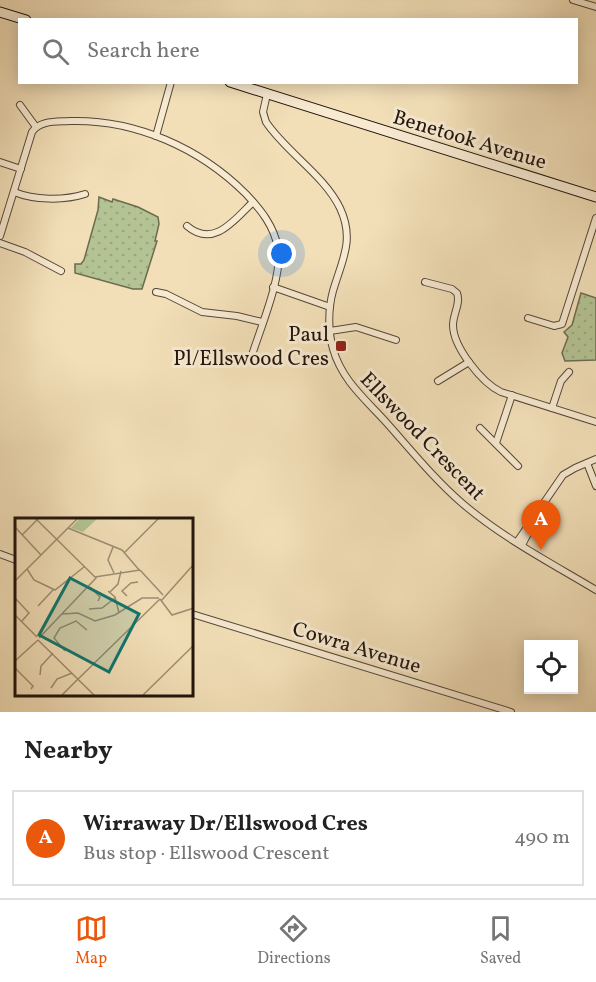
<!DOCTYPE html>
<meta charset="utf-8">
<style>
:root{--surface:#fff;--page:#f6f6f6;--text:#222;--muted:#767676;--line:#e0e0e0;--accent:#ea580c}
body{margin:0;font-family:Vollkorn,serif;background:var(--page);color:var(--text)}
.controls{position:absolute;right:18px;bottom:18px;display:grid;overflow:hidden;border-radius:0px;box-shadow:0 3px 15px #0003}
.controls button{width:54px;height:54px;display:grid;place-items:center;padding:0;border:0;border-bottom:2px solid var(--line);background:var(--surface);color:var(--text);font:30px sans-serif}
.you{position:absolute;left:282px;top:254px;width:21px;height:21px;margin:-15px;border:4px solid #fff;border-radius:50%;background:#1a73e8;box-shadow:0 0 0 9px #1a73e833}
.badge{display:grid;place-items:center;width:39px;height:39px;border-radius:50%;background:var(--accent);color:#fff;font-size:20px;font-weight:700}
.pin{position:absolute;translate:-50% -50px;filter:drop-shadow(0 2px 3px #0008)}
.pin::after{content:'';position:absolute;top:32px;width:21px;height:18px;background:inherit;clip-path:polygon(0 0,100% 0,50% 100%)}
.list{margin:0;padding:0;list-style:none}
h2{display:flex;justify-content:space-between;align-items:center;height:78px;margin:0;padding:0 24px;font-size:26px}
h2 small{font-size:20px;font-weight:400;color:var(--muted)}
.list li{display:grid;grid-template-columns:39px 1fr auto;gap:18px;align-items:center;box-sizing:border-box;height:96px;margin:0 12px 12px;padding:0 12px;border:2px solid var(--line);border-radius:0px}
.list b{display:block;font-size:22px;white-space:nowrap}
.list p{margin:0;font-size:20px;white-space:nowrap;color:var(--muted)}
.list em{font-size:20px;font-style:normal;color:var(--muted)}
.icon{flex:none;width:33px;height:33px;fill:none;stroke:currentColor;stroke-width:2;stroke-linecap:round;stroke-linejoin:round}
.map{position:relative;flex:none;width:596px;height:712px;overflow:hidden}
.search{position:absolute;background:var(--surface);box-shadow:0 3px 15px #0003;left:18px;right:18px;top:18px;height:66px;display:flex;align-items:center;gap:15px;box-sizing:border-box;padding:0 21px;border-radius:0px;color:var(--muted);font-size:22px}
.sheet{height:186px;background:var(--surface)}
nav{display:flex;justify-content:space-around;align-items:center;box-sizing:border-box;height:84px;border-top:2px solid var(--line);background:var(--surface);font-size:16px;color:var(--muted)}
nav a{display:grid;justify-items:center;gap:3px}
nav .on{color:var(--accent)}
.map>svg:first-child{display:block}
.grass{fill:url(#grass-dots);stroke:#6a6c50;stroke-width:1.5}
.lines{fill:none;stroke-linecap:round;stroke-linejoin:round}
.street-casing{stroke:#554737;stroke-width:8}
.secondary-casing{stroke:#21140c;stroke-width:11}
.street{stroke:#f7ead1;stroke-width:6}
.secondary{stroke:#f7ead1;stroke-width:9}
.poi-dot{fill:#8f2418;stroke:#f7ead1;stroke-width:2}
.labels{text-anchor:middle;stroke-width:6;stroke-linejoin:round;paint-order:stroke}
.street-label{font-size:21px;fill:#21140c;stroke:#f7ead1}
.poi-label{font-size:21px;fill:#21140c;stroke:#f7ead1;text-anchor:end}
.inset-road{fill:none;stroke:#9e8e73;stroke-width:1.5}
.view{fill:#0f766e;fill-opacity:0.15;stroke:#0f766e;stroke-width:3}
.inset-edge{fill:none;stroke:#21140c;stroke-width:3}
</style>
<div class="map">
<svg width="596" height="712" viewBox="0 0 596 712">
<defs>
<pattern id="grass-dots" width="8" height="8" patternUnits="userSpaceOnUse" patternTransform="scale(1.5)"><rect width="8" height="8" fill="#b4c393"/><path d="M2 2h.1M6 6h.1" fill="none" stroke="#9aa77e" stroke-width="1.8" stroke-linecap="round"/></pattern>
</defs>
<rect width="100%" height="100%" fill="#f2dfb8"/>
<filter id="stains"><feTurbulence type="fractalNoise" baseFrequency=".00333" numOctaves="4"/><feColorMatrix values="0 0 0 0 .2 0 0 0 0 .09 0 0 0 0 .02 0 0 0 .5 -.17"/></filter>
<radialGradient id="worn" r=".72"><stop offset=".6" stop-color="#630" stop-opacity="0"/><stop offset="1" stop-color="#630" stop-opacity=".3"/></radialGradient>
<g class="grass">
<path d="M99,197L112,202L113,199L138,207L158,217L159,224L155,241H157L142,289H133L75,273V264H81L84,260L98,210Z"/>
<path d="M581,293L596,298V360L565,361L562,353L568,337L564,332L572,325Z"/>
</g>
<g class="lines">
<defs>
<g id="street">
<path d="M573,0L596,7"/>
<path d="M267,94L263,112L266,122C286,152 324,175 340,208C355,240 342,260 333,291C328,309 328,331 333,349C342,380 364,398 385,421C411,450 434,479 463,504C503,538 551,563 596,590"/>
<path d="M20,105L36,127"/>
<path d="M156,136L171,82"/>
<path d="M0,162L21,169"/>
<path d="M14,192C34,200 63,201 85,194"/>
<path d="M187,226C214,249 235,219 253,202"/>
<path d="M0,236L32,132C40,120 57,122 70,121C135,119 200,148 246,194C261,210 274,226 278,248C283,276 260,329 251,358"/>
<path d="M0,243L25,252L61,271"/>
<path d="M425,282L452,289L457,293C461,303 453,314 453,325C453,347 482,383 501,392L596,422"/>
<path d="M273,287L330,307"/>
<path d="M156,292L166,294L202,312L237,316L262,322"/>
<path d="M528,318L554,326L562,324L596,218"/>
<path d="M330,331L356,327L396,340"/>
<path d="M438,381L469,362"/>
<path d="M552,408L561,381L569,372"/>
<path d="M480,428L518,466"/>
<path d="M496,443L512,395"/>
<path d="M587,463L596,486"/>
<path d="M517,542L563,475L575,468L596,459"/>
<path d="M522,545L533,524"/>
<path d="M0,554L16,560"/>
<path d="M192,614L511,712"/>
</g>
<g id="secondary">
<path d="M0,12L26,20"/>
<path d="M230,82L596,197"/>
</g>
</defs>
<use href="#street" class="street-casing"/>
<use href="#secondary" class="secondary-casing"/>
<use href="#street" class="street"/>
<use href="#secondary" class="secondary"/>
</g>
<rect class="poi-dot" x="335" y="340" width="12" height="12" rx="3"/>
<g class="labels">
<g class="street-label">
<text transform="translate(470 139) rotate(17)" y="7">Benetook Avenue</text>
<text transform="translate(423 436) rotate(46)" y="7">Ellswood Crescent</text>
<text transform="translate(357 647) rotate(17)" y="7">Cowra Avenue</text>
</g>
<g class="poi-label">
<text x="329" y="341">Paul<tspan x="329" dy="24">Pl/Ellswood Cres</tspan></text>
</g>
</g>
<g transform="translate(15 518)">
<rect width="178" height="178" fill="#f2dfb8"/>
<path d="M65,0H83L68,14L56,10Z" fill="#b4c393"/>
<path class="inset-road" d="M20,0L81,60L24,120M0,9L26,37M53,10L107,32L125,53M7,17L24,0M98,29L93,42L99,55M110,34L144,0M12,51L19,62L40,72L69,49M125,52L148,77M80,59L125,52M0,63L63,0M75,69L85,79L83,83M93,73L100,79L104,95M95,74L103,66L106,53M112,78L107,73L116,65L123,64M0,80L14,95L6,104M145,81L157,97L179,90M146,83L179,46M23,88L38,72M74,91L87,90L100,80M47,96L63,95L80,103L100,97L127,80H144M0,97L22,119M23,122L80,178M50,133L39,120L45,110L61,103L72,112M0,143L23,122M0,150L18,168L16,171M25,157L26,148L38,135M59,165L145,81M36,170L42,161L57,155M46,178L61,163M127,178L179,127"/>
<path class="view" d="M55,60L124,96L94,154L24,117Z"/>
<rect width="178" height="178" class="inset-edge"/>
</g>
<rect width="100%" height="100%" filter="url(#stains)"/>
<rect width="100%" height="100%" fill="url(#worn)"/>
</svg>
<div class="controls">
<button><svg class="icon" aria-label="locate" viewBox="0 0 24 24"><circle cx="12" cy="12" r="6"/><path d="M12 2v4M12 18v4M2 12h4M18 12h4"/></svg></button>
</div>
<div class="you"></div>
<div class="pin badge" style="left:541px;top:550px">A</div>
<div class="search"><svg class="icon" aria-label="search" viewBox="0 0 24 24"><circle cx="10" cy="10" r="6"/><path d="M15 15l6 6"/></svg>Search here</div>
</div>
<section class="sheet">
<h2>Nearby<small></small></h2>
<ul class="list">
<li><span class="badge">A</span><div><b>Wirraway Dr/Ellswood Cres</b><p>Bus stop · Ellswood Crescent</p></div><em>490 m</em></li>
</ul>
</section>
<nav>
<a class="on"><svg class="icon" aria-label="map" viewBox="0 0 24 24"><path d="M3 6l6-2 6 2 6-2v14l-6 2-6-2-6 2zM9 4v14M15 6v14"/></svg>Map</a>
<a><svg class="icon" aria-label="directions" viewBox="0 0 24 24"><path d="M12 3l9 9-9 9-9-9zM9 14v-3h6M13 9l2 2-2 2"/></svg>Directions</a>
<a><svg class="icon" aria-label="saved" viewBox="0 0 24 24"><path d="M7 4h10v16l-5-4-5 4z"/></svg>Saved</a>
</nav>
